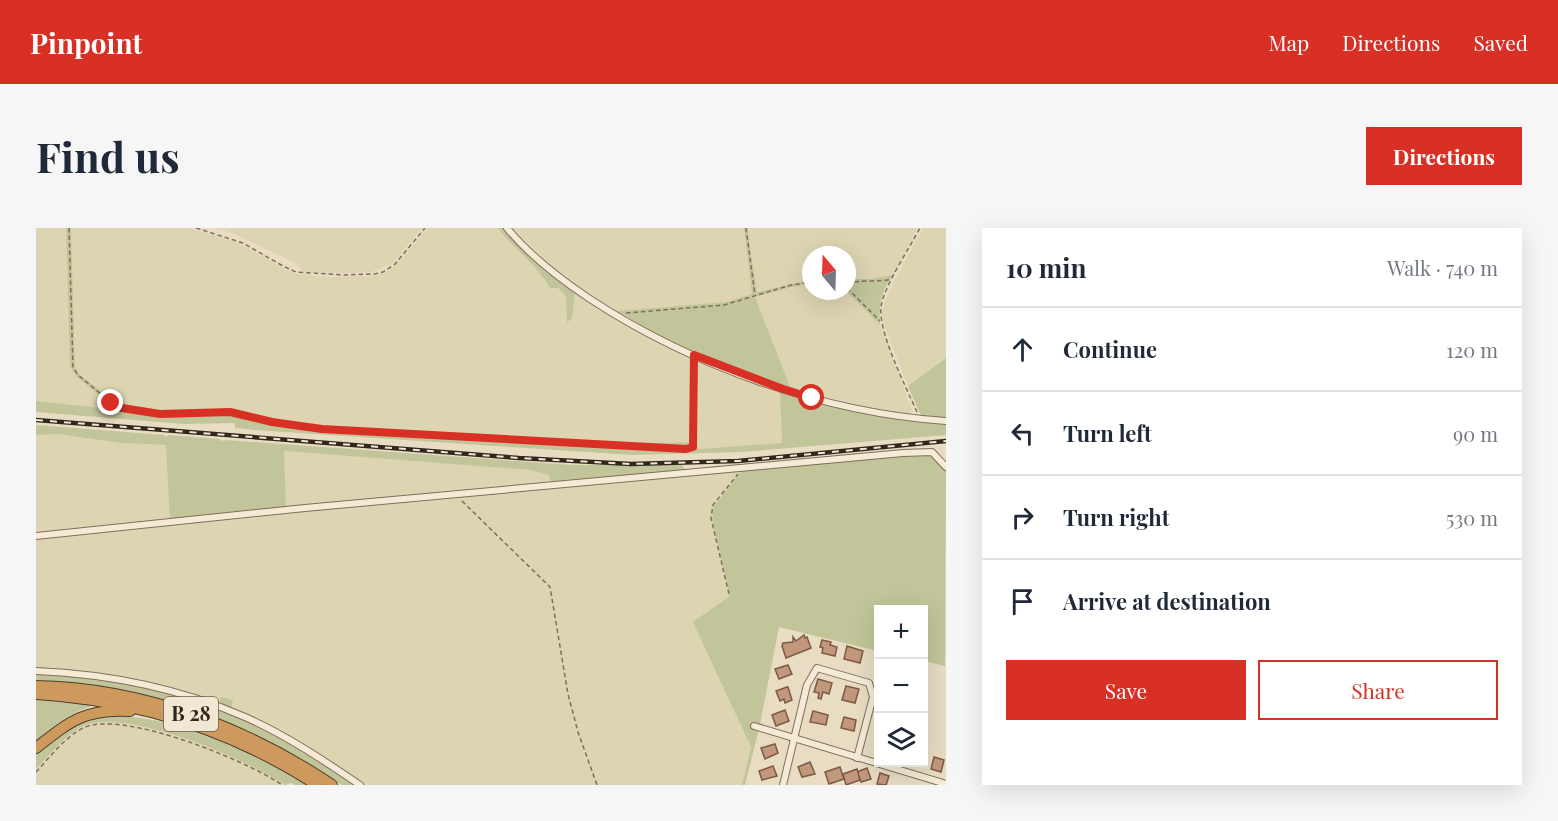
<!DOCTYPE html>
<meta charset="utf-8">
<style>
:root{--surface:#fff;--page:#f6f6f7;--text:#1f2937;--muted:#747a83;--line:#e0e1e3;--accent:#d93025}
body{margin:0;font-family:"Playfair Display",serif;background:var(--page);color:var(--text)}
.controls{position:absolute;right:18px;bottom:18px;display:grid;overflow:hidden;border-radius:0px;box-shadow:0 6px 24px #0002}
.controls button{width:54px;height:54px;display:grid;place-items:center;padding:0;border:0;border-bottom:2px solid var(--line);background:var(--surface);color:var(--text);font:30px sans-serif}
.compass{position:absolute;left:766px;top:18px;width:54px;height:54px;border-radius:50%;background:var(--surface);box-shadow:0 6px 24px #0002;rotate:341deg}
.stop{position:absolute;width:18px;height:18px;margin:-14px;border:4px solid #d93025;border-radius:50%;background:#fff}
.stop.end{background:#d93025;border-color:#fff;box-shadow:0 2px 6px #0008}
.list{margin:0;padding:0;list-style:none}
h2{display:flex;justify-content:space-between;align-items:center;height:78px;margin:0;padding:0 24px;font-size:26px}
h2 small{font-size:20px;font-weight:400;color:var(--muted)}
.list li{display:grid;grid-template-columns:39px 1fr auto;gap:18px;align-items:center;box-sizing:border-box;height:84px;padding:0 24px;border-top:2px solid var(--line)}
.list b{display:block;font-size:22px;white-space:nowrap}
.list em{font-size:20px;font-style:normal;color:var(--muted)}
.actions{display:flex;gap:12px;padding:18px 24px}
.actions a{flex:1;padding:14px 0;border:2px solid var(--accent);border-radius:0px;text-align:center;font-size:21px;color:var(--accent)}
.actions .main{background:var(--accent);color:#fff}
.icon{flex:none;width:33px;height:33px;fill:none;stroke:currentColor;stroke-width:2;stroke-linecap:round;stroke-linejoin:round}
.map{position:relative;flex:none;width:910px;height:557px;overflow:hidden;border-radius:0px}
header{display:flex;align-items:center;gap:36px;box-sizing:border-box;height:84px;padding:0 30px;background:var(--accent);color:#fff}
header strong{font-size:28px}
nav{display:flex;gap:33px;margin-inline-start:auto;font-size:21px}
.intro{display:flex;align-items:center;justify-content:space-between;box-sizing:border-box;height:144px;padding:0 36px}
h1{margin:0;font-size:42px}
.button{padding:15px 27px;border-radius:0px;background:var(--accent);color:#fff;font-size:21px;font-weight:700}
main{display:flex;gap:36px;padding:0 36px}
aside{flex:1;background:var(--surface);border-radius:0px;box-shadow:0 6px 24px #0002}
.map>svg:first-child{display:block}
.farmland{fill:#ddd4b2}
.green{fill:#c1c599}
.building{fill:#c2987d;stroke:#7d5945;stroke-width:1.5}
.lines{fill:none;stroke-linecap:round;stroke-linejoin:round}
.street-casing{stroke:#806e5c;stroke-width:8}
.highway-casing{stroke:#4e3d30;stroke-width:12}
.path{stroke:#806e5c;stroke-width:1.5;stroke-dasharray:4.5 3;stroke-linecap:butt}
.street{stroke:#f4ead5;stroke-width:6}
.highway{stroke:#ce995d;stroke-width:10}
.rail-casing{stroke:#32271e;stroke-width:4.5}
.rail{stroke:#f1e7d2;stroke-width:2;stroke-dasharray:7;stroke-linecap:butt}
.route{stroke:#d93025;stroke-width:8}
.labels{text-anchor:middle;stroke-width:5;stroke-linejoin:round;paint-order:stroke}
.shield{fill:#f1e7d2;stroke:#6b6154;stroke-width:1.5}
.shield-label{font-size:20px;font-weight:bold;fill:#32271e}
</style>
<header>
<strong>Pinpoint</strong>
<nav><a>Map</a><a>Directions</a><a>Saved</a></nav>
</header>
<div class="intro"><h1>Find us</h1><a class="button">Directions</a></div>
<main>
<div class="map">
<svg width="910" height="557" viewBox="0 0 910 557">
<rect width="100%" height="100%" fill="#e8dcc3"/>
<g class="farmland">
<path d="M0,0H30L34,138L40,148L76,178L75,181L0,173Z"/>
<path d="M35,0H152L201,14L251,42L262,46L289,49L333,48L350,44L366,31L391,0H462L473,15L509,50L514,60H522L531,68L536,91L539,64L607,107L635,120L744,162L746,216L664,221H662L660,214L564,216L286,200L229,192L198,183L126,185L88,178L79,175L42,145L39,140Z"/>
<path d="M178,0H386L358,34L336,44L317,45L267,44L262,36L194,4Z"/>
<path d="M478,0H708L716,66L690,74L581,83L552,65L515,37L485,9Z"/>
<path d="M711,0H882L857,47L835,51H811V27H775V52L721,64Z"/>
<path d="M887,0H910V130L872,158L847,94L846,85L848,76L857,55Z"/>
<path d="M775,56V63H810L844,97L876,182L873,186L848,183L755,161L719,69L756,59Z"/>
<path d="M22,206L85,215L130,217L134,294L248,223L494,242L513,247L514,253L708,239L682,271L676,290L694,368L689,461L715,520L706,557H323L195,484L197,473L181,479L0,443V207Z"/>
<path d="M72,493L123,503L165,517L234,546L249,557H0V541L34,507L47,498Z"/>
</g>
<g class="green">
<path d="M30,0H35L39,140L42,145L79,175L88,178L126,185L186,182L229,192L286,200L564,216L660,214L662,221H664L746,215L744,162C799,175 854,192 910,196V207L706,224L596,227L219,202L199,200V195L148,196L0,184V173L75,181L76,178L40,148L34,138Z"/>
<path d="M462,0H467L492,27L539,64L536,91L531,94L530,68L522,60H514C502,38 477,21 462,0Z"/>
<path d="M708,0H711L721,64L775,52V56L756,59L719,69L755,161L656,123L626,109L581,83L690,74L716,66Z"/>
<path d="M857,47C846,61 842,78 844,97L810,63L811,51H835Z"/>
<path d="M910,130V190L885,188L872,158Z"/>
<path d="M0,197L128,207L129,209L133,207L184,211L185,213L189,212L536,237H646L650,244L514,254L513,247L494,242L248,223L250,284L134,295L130,217L85,215L22,206L0,207Z"/>
<path d="M895,225L910,240L909,438L888,433V382H843L842,423L743,399L723,501L709,557H706L715,519L657,394L694,368L676,290L678,278L708,239Z"/>
<path d="M0,443L92,453L181,478L185,469L197,472L195,484L234,502L323,557H306L262,529L213,503L168,485L80,461L19,453L0,452Z"/>
<path d="M0,470L61,476C33,485 22,495 0,514Z"/>
<path d="M66,487C113,488 160,500 204,519C229,530 253,544 277,557H259L255,555L249,557C213,532 88,479 47,498C29,507 14,527 0,541V526L38,496Z"/>
</g>
<g class="building">
<path d="M768,407L769,410L771,409L775,420L750,430L746,418L747,415L757,414V409L760,413Z"/>
<path d="M786,412L795,414L794,417L801,419L799,428L786,425L787,420L784,419Z"/>
<path d="M811,418L827,423L824,435L808,431Z"/>
<path d="M752,437L756,446L743,451L739,441Z"/>
<path d="M782,451L796,455L793,466L787,464L785,471L782,470L783,465L778,464Z"/>
<path d="M810,458L823,461L819,475L806,472Z"/>
<path d="M751,459H752L756,472L749,475L748,471L744,473L740,463Z"/>
<path d="M749,482L753,493L740,498L736,487Z"/>
<path d="M777,483L792,487L790,497L774,494Z"/>
<path d="M808,489L820,492L818,503L805,500Z"/>
<path d="M739,516L742,525L729,531L725,520Z"/>
<path d="M898,529L908,532L905,544L895,541Z"/>
<path d="M774,534L779,546L766,549L762,539Z"/>
<path d="M737,538L741,548L726,552L723,543Z"/>
<path d="M804,539L808,551L793,556L789,544Z"/>
<path d="M831,540L835,551L825,554L821,544Z"/>
<path d="M821,541L824,552L810,557L807,546Z"/>
<path d="M844,545L853,548L850,557L841,556Z"/>
</g>
<g class="lines">
<defs>
<g id="street">
<path d="M471,0C494,28 524,51 554,71C656,138 788,185 910,193"/>
<path d="M0,308L269,280L867,225L896,224L910,239"/>
<path d="M0,443C72,446 143,460 209,489C250,507 287,532 324,557"/>
<path d="M718,498L910,556"/>
<path d="M747,557L771,457L781,440L833,455L837,469L821,530"/>
</g>
<g id="highway">
<path d="M0,458C106,460 208,498 296,557"/>
<path d="M0,466C100,472 196,502 281,557"/>
<path d="M0,520C33,494 49,480 94,483"/>
</g>
</defs>
<use href="#street" class="street-casing"/>
<use href="#highway" class="highway-casing"/>
<g class="path">
<path d="M33,0L37,139L42,147L76,175L86,180L124,186L194,184L236,194L286,201L650,221L657,218V134"/>
<path d="M160,0L207,15L247,38L260,44L308,47L338,46L347,44L359,36L389,0"/>
<path d="M710,0L719,67"/>
<path d="M811,54L855,52"/>
<path d="M811,60L844,93"/>
<path d="M590,85L688,77L755,57L775,54"/>
<path d="M881,184C870,159 842,104 845,79C847,60 874,19 884,0"/>
<path d="M426,273L514,359L532,466L542,504L561,557"/>
<path d="M693,366L675,290L677,277L702,246"/>
<path d="M0,544C14,529 29,509 47,500C86,481 212,533 246,557"/>
</g>
<use href="#street" class="street"/>
<use href="#highway" class="highway"/>
<defs>
<path id="rail" d="M0,192L483,230L595,236L702,233L910,213"/>
</defs>
<use href="#rail" class="rail-casing"/>
<use href="#rail" class="rail"/>
</g>
<g class="lines">
<path class="route" d="M75,175L86,180L124,186L194,184L236,194L286,201L650,221L657,219L658,127L747,161L776,170"/>
</g>
<g class="labels">
<rect class="shield" x="128" y="469" width="54" height="34" rx="4.5"/>
<g class="shield-label">
<text x="155" y="493">B 28</text>
</g>
</g>
</svg>
<div class="controls">
<button>+</button>
<button>−</button>
<button><svg class="icon" aria-label="layers" viewBox="0 0 24 24"><path d="M12 4l9 5-9 5-9-5zM3 14l9 5 9-5"/></svg></button>
</div>
<svg class="compass" viewBox="-18 -18 36 36"><path d="M0-13l5 13h-10z" fill="#e53935"/><path d="M0 13l5-13h-10z" fill="#747a83"/></svg>
<div class="stop" style="left:776px;top:170px"></div>
<div class="stop end" style="left:75px;top:175px"></div>
</div>
<aside>
<h2>10 min<small>Walk · 740 m</small></h2>
<ul class="list">
<li><svg class="icon" aria-label="ahead" viewBox="0 0 24 24"><path d="M12 20V5M6 11l6-6 6 6"/></svg><div><b>Continue</b></div><em>120 m</em></li>
<li><svg class="icon" aria-label="left" viewBox="0 0 24 24"><path d="M17 20v-9H6M10 6l-5 5 5 5"/></svg><div><b>Turn left</b></div><em>90 m</em></li>
<li><svg class="icon" aria-label="right" viewBox="0 0 24 24"><path d="M7 20v-9h11M14 6l5 5-5 5"/></svg><div><b>Turn right</b></div><em>530 m</em></li>
<li><svg class="icon" aria-label="arrive" viewBox="0 0 24 24"><path d="M6 21V4h12l-3 4 3 4H6"/></svg><div><b>Arrive at destination</b></div></li>
</ul>
<div class="actions"><a class="main">Save</a><a>Share</a></div>
</aside>
</main>
